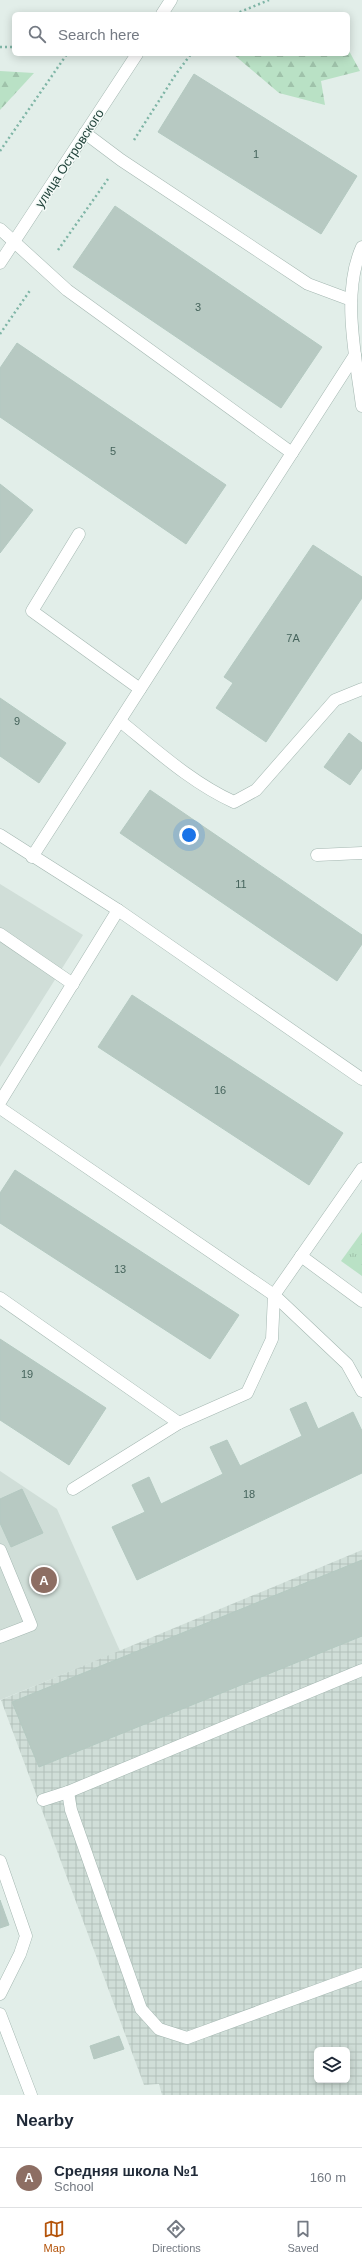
<!DOCTYPE html>
<meta charset="utf-8">
<style>
:root{--surface:#fff;--page:#f6f6f7;--text:#1f2937;--muted:#747a83;--line:#e0e1e3;--accent:#b45309}
body{margin:0;font-family:Helvetica,sans-serif;background:var(--page);color:var(--text)}
.controls{position:absolute;right:12px;bottom:12px;display:grid;overflow:hidden;border-radius:6px;box-shadow:0 2px 10px #0003}
.controls button{width:36px;height:36px;display:grid;place-items:center;padding:0;border:0;border-bottom:1px solid var(--line);background:var(--surface);color:var(--text);font:20px sans-serif}
.you{position:absolute;left:189px;top:835px;width:14px;height:14px;margin:-10px;border:3px solid #fff;border-radius:50%;background:#1a73e8;box-shadow:0 0 0 6px #1a73e833}
.badge{display:grid;place-items:center;width:26px;height:26px;border-radius:50%;background:var(--accent);color:#fff;font-size:13px;font-weight:700}
.pin{position:absolute;translate:-50% -50%;border:2px solid #fff;box-shadow:0 1px 4px #0006}
.list{margin:0;padding:0;list-style:none}
h2{display:flex;justify-content:space-between;align-items:center;height:52px;margin:0;padding:0 16px;font-size:17px}
h2 small{font-size:13px;font-weight:400;color:var(--muted)}
.list li{display:grid;grid-template-columns:26px 1fr auto;gap:12px;align-items:center;box-sizing:border-box;height:60px;padding:0 16px;border-top:1px solid var(--line)}
.list b{display:block;font-size:15px;white-space:nowrap}
.list p{margin:0;font-size:13px;white-space:nowrap;color:var(--muted)}
.list em{font-size:13px;font-style:normal;color:var(--muted)}
.icon{flex:none;width:22px;height:22px;fill:none;stroke:currentColor;stroke-width:2;stroke-linecap:round;stroke-linejoin:round}
.map{position:relative;flex:none;width:362px;height:2095px;overflow:hidden}
.search{position:absolute;background:var(--surface);box-shadow:0 2px 10px #0003;left:12px;right:12px;top:12px;height:44px;display:flex;align-items:center;gap:10px;box-sizing:border-box;padding:0 14px;border-radius:6px;color:var(--muted);font-size:15px}
.sheet{height:112px;background:var(--surface)}
nav{display:flex;justify-content:space-around;align-items:center;box-sizing:border-box;height:56px;border-top:1px solid var(--line);background:var(--surface);font-size:11px;color:var(--muted)}
nav a{display:grid;justify-items:center;gap:2px}
nav .on{color:var(--accent)}
.map>svg:first-child{display:block}
.built{fill:#d0ded8}
.industrial{fill:url(#industrial-grid);fill-rule:evenodd}
.forest{fill:url(#forest-firs)}
.park{fill:url(#park-tufts)}
.building{fill:#b7c9c2;stroke:#b4c9c1}
.lines{fill:none;stroke-linecap:round;stroke-linejoin:round}
.service-casing{stroke:#a4b7b1;stroke-width:13}
.minor-casing{stroke:#a4b7b1;stroke-width:13}
.tertiary-casing{stroke:#a4b7b1;stroke-width:13}
.path{stroke:#7fb5a6;stroke-width:2.5;stroke-dasharray:2 3;stroke-linecap:butt}
.service{stroke:#fff;stroke-width:12}
.minor{stroke:#fff;stroke-width:12}
.tertiary{stroke:#fff;stroke-width:12}
.labels{text-anchor:middle;stroke-width:3;stroke-linejoin:round;paint-order:stroke}
.number-label{font-size:11px;fill:#46645c}
.street-label{font-size:13px;fill:#20423a;stroke:#f4faf7}
</style>
<div class="map">
<svg width="362" height="2095" viewBox="0 0 362 2095">
<defs>
<pattern id="industrial-grid" width="8" height="8" patternUnits="userSpaceOnUse"><rect width="8" height="8" fill="#d0ded8"/><path d="M0 4h8M4 0v8" fill="none" stroke="#b2c0ba"/></pattern>
<pattern id="forest-firs" width="22" height="20" patternUnits="userSpaceOnUse"><rect width="22" height="20" fill="#b9e1c5"/><path d="M5 1l3.5 6h-7zM16 11l3.5 6h-7z" fill="#9fc2aa"/></pattern>
<pattern id="park-tufts" width="24" height="20" patternUnits="userSpaceOnUse"><rect width="24" height="20" fill="#b9e1c5"/><path d="M3 7l-1-3M5 7V3M7 7l1-3M15 17l-1-3M17 17v-4M19 17l1-3" fill="none" stroke="#9fc2aa"/></pattern>
</defs>
<rect width="100%" height="100%" fill="#e2eee9"/>
<g class="built">
<path d="M0,884L83,935L0,1067Z"/>
<path d="M0,1471L57,1509L120,1651L0,1700Z"/>
</g>
<path class="industrial" d="M362,1550V2095H162L159,2084L144,2085L1,1700ZM317,2050H347V2080H317Z"/>
<g class="forest">
<path d="M348,49L360,71L321,81L325,105L279,93L233,54H348Z"/>
<path d="M0,71L34,73L0,110Z"/>
</g>
<path class="park" d="M362,1232V1276L341,1261Z"/>
<g class="building">
<path d="M194,74L357,176L321,234L158,132Z"/>
<path d="M115,206L322,347L281,408L73,267Z"/>
<path d="M17,343L226,485L186,544L0,417V368Z"/>
<path d="M0,484L33,510L0,553Z"/>
<path d="M313,545L362,577V598L266,742L216,708L233,683L224,677Z"/>
<path d="M0,698L66,743L39,783L0,756Z"/>
<path d="M349,733L362,743V768L350,785L324,767Z"/>
<path d="M150,790L362,935V944L337,981L120,833Z"/>
<path d="M132,995L343,1133L309,1185L98,1047Z"/>
<path d="M15,1170L239,1315L210,1359L0,1223V1193Z"/>
<path d="M0,1339L106,1408L69,1465L0,1420Z"/>
<path d="M306,1402L318,1429L353,1412L362,1431V1473L137,1580L112,1527L145,1512L132,1485L149,1477L161,1504L223,1474L210,1447L227,1440L240,1466L302,1436L290,1409Z"/>
<path d="M22,1489L43,1533L11,1547L0,1523V1499Z"/>
<path d="M362,1560V1636L39,1767L12,1702Z"/>
<path d="M0,1900L9,1925L0,1928Z"/>
<path d="M119,2036L124,2049L94,2059L90,2046Z"/>
</g>
<g class="lines">
<defs>
<g id="service">
<path d="M85,133L121,160L308,284L351,300"/>
<path d="M0,229L67,290L292,453"/>
<path d="M362,247C341,293 356,358 362,406"/>
<path d="M79,534L32,611L140,689"/>
<path d="M120,721C156,750 192,783 234,802L256,790L335,700L362,689"/>
<path d="M317,855L362,853"/>
<path d="M32,857L355,355"/>
<path d="M0,934L73,984"/>
<path d="M0,1102L118,910"/>
<path d="M0,1108L274,1295L347,1364L362,1391"/>
<path d="M301,1256L362,1301"/>
<path d="M0,1298L179,1423"/>
<path d="M73,1489L179,1423L247,1393L272,1339L274,1295L362,1169"/>
<path d="M0,1550L31,1625L0,1637"/>
<path d="M68,1792L71,1810L141,2009L159,2029L187,2038L362,1974"/>
<path d="M43,1800L68,1792L362,1670"/>
<path d="M0,1861L26,1936L20,1954L0,1994"/>
<path d="M0,2014L31,2095"/>
</g>
<path id="minor" d="M0,835L118,910L362,1079"/>
<g id="tertiary">
<path d="M162,14L171,0"/>
<path d="M0,263L137,54"/>
</g>
</defs>
<use href="#service" class="service-casing"/>
<use href="#minor" class="minor-casing"/>
<use href="#tertiary" class="tertiary-casing"/>
<g class="path">
<path d="M235,14L269,0"/>
<path d="M0,47H14"/>
<path d="M134,140L176,74L191,54"/>
<path d="M0,151L67,54"/>
<path d="M58,250L108,179"/>
<path d="M0,334L31,289"/>
</g>
<use href="#service" class="service"/>
<use href="#minor" class="minor"/>
<use href="#tertiary" class="tertiary"/>
</g>
<g class="labels">
<g class="number-label">
<text x="256" y="158">1</text>
<text x="198" y="311">3</text>
<text x="113" y="455">5</text>
<text x="293" y="642">7А</text>
<text x="17" y="725">9</text>
<text x="241" y="888">11</text>
<text x="220" y="1094">16</text>
<text x="120" y="1273">13</text>
<text x="27" y="1378">19</text>
<text x="249" y="1498">18</text>
</g>
<g class="street-label">
<text transform="translate(69 158) rotate(-57)" y="5">улица Островского</text>
</g>
</g>
</svg>
<div class="controls">
<button><svg class="icon" aria-label="layers" viewBox="0 0 24 24"><path d="M12 4l9 5-9 5-9-5zM3 14l9 5 9-5"/></svg></button>
</div>
<div class="you"></div>
<div class="pin badge" style="left:44px;top:1580px;background:#8d6e63">A</div>
<div class="search"><svg class="icon" aria-label="search" viewBox="0 0 24 24"><circle cx="10" cy="10" r="6"/><path d="M15 15l6 6"/></svg>Search here</div>
</div>
<section class="sheet">
<h2>Nearby<small></small></h2>
<ul class="list">
<li><span class="badge" style="background:#8d6e63">A</span><div><b>Средняя школа №1</b><p>School</p></div><em>160 m</em></li>
</ul>
</section>
<nav>
<a class="on"><svg class="icon" aria-label="map" viewBox="0 0 24 24"><path d="M3 6l6-2 6 2 6-2v14l-6 2-6-2-6 2zM9 4v14M15 6v14"/></svg>Map</a>
<a><svg class="icon" aria-label="directions" viewBox="0 0 24 24"><path d="M12 3l9 9-9 9-9-9zM9 14v-3h6M13 9l2 2-2 2"/></svg>Directions</a>
<a><svg class="icon" aria-label="saved" viewBox="0 0 24 24"><path d="M7 4h10v16l-5-4-5 4z"/></svg>Saved</a>
</nav>
